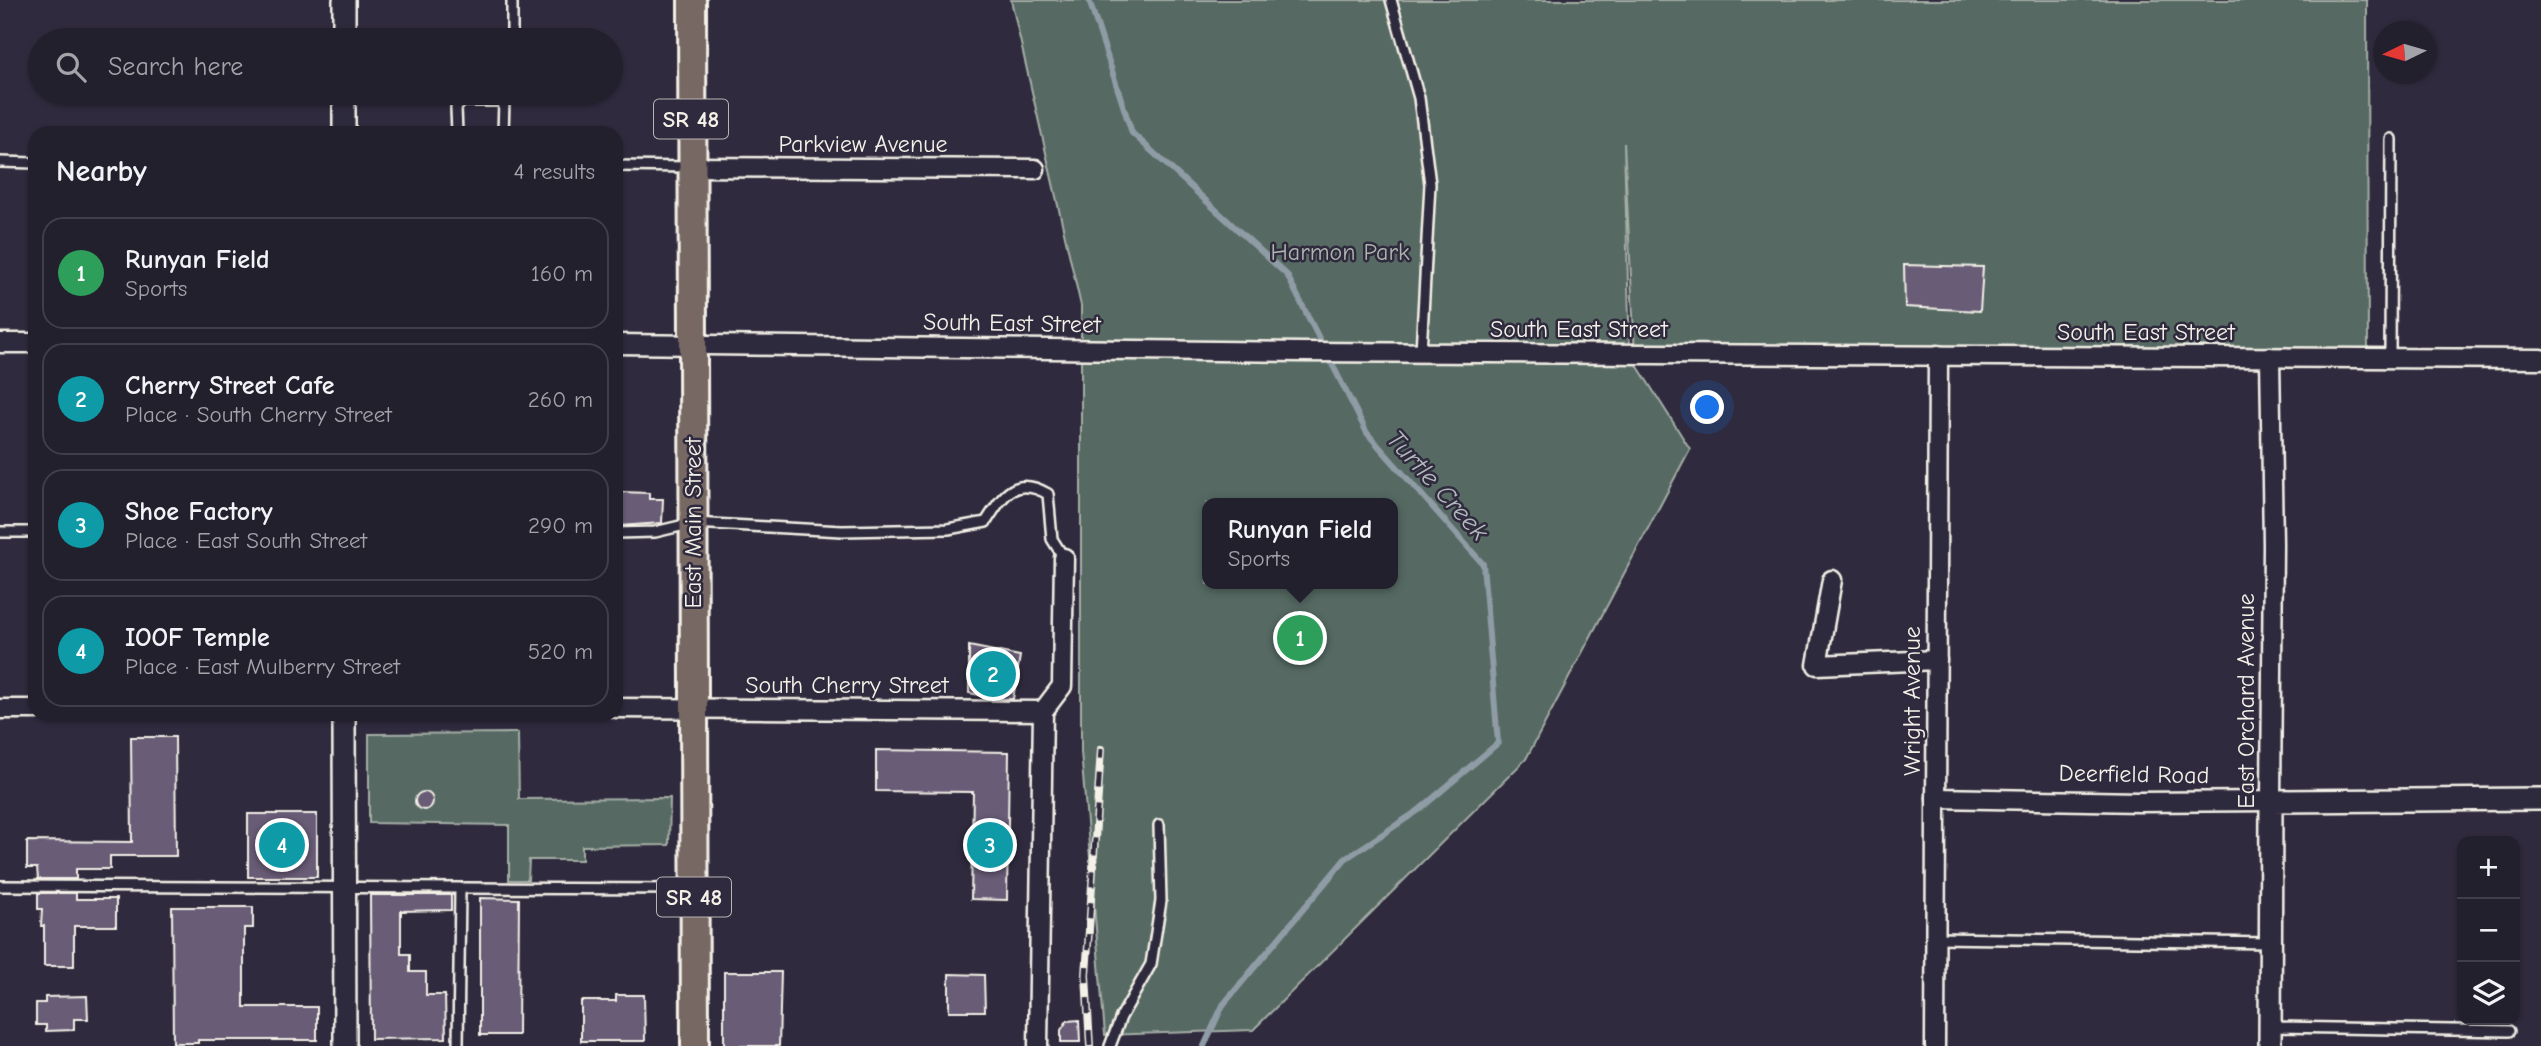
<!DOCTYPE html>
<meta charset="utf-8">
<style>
:root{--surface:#23202e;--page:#2f2d3a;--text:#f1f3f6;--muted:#a3a3aa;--line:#403e4a;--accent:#db2777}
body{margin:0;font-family:"Comic Neue",sans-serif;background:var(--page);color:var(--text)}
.controls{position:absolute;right:21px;bottom:21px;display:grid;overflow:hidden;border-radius:14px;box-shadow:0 2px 5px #0004}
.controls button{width:63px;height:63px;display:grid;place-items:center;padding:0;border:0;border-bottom:2px solid var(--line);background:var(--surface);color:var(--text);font:35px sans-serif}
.compass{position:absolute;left:2373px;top:21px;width:63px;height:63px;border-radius:50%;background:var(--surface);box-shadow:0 2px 5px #0004;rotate:265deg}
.you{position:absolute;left:1708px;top:408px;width:24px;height:24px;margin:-18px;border:5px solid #fff;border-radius:50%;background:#1a73e8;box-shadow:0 0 0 10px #1a73e833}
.badge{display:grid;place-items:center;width:46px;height:46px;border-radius:50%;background:var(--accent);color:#fff;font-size:23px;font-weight:700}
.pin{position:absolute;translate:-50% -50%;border:4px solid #fff;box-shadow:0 2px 7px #0006}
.popup{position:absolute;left:1202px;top:498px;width:196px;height:91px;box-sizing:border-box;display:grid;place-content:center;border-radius:14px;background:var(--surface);filter:drop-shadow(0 2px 5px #0005);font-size:23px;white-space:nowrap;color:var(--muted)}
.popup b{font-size:26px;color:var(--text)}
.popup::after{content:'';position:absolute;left:50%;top:100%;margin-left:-14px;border:14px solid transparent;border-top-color:var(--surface)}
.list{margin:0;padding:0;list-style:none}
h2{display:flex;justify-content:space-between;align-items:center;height:91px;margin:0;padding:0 28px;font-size:30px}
h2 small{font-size:23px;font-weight:400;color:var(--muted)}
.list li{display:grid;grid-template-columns:46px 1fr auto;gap:21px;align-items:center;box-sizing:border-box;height:112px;margin:0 14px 14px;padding:0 14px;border:2px solid var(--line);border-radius:21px}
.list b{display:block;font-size:26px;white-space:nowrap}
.list p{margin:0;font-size:23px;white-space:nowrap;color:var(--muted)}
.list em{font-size:23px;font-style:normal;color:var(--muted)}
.icon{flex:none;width:38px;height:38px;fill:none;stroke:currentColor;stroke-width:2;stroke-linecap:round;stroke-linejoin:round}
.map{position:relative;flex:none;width:2541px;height:1046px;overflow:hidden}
.search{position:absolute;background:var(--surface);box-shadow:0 2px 5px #0004;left:28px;top:28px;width:595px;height:77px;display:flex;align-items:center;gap:18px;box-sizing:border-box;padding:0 24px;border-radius:38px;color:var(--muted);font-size:26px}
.panel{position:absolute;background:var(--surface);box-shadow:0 2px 5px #0004;left:28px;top:126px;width:595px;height:595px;border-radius:21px}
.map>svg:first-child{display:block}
.green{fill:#566a64;stroke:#a5aea6;stroke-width:2;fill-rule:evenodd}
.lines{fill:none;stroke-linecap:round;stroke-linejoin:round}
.stream{stroke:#909ca5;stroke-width:6}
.building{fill:#695b77;stroke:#f4f1e8;stroke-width:2}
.service-casing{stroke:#f4f1e8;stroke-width:14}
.minor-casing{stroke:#f4f1e8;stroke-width:23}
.tertiary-casing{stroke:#f4f1e8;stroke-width:26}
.primary-casing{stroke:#f4f1e8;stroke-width:32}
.service{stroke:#2f2a3d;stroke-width:9}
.minor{stroke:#2f2a3d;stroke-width:18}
.tertiary{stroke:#2f2a3d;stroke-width:21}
.primary{stroke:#776864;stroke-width:26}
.rail-casing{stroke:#f4f1e8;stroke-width:8}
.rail{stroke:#2f2a3d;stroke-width:5;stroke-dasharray:16;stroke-linecap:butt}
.labels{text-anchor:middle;stroke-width:5;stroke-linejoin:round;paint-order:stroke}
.shield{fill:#2f2a3d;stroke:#b9b5b5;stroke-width:2}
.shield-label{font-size:23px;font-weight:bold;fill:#f4f1e8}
.street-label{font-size:24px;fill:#f4f1e8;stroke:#2f2a3d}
.park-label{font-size:24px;fill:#adb4ad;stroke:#2f2a3d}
.water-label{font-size:26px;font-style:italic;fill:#b2b9bc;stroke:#2f2a3d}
</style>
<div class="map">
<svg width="2541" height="1046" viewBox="0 0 2541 1046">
<rect width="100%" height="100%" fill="#2f2a3d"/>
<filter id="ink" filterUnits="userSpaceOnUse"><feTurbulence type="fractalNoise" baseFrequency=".0143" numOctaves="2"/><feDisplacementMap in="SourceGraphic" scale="14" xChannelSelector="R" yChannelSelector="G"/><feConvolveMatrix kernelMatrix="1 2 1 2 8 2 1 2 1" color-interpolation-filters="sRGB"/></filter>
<g filter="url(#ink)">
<g class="green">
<path d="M1011,0H2367L2368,357L1635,354L1624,143L1630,354L1690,449L1526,759L1253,1030L1105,1035L1081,752V306ZM1207,503H1393V584H1207Z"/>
<path d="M518,733L519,799L670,798L669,845L582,846V860H529L528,880H509V825L369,823V734Z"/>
</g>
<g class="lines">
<path class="stream" d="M1089,0L1132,133L1287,275L1367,433L1483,564L1498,743L1419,810L1345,859L1223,1005L1204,1046"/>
</g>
<g class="building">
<path d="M1904,265L1983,267L1980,311L1905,307Z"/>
<path d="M620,492L649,493V499H663L662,523L619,526Z"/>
<path d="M969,646L1020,656L1013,699H1000L969,693Z"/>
<path d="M131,737H175L176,856H110V869H76V879H38L37,868H27V841L132,842Z"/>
<path d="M876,750L1009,752L1007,900L971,899L973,792L876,791Z"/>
<circle cx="424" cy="801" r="9"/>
<rect x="248" y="814" width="69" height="63"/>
<path d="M38,893H76V899H116V926H74V966H44V926H41L42,909H38Z"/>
<path d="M370,895H451V910L401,911V954H410V972H426V995H445L446,1038L371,1039Z"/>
<path d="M480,898L519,899L518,1035H480Z"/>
<path d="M172,907H253V928H244V1007H317V1040H198V1043H173Z"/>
<path d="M724,972H781L779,1046H724Z"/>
<path d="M949,974L984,975L985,1011H949Z"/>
<path d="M616,995H644L645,1041H581V1001H616Z"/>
<path d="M87,996L88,1019H74V1030L46,1031V1025H36V1003H45V997Z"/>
<path d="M1079,1020L1080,1042H1061V1030L1067,1021Z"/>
</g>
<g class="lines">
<defs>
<g id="service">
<path d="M512,0V40"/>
<path d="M1391,0L1419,98L1430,184L1421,352"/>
<path d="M457,133L456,108L462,101H504L513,93"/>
<path d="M503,133L504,101"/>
<path d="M0,162L35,163"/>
<path d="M616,166L691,167"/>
<path d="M2390,358L2391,139"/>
<path d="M0,532H35"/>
<path d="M616,533L655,532L693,523L842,531L948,529L986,522C1003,495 1015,475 1048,494L1052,539L1064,558"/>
<path d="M0,886L691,889"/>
<path d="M1936,938L2269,943"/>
<path d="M2272,1027L2509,1031"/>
<path d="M458,1046L460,889"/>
<path d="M1110,1046L1121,1017L1151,964L1161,901L1159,825"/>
</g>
<g id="minor">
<path d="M691,167L1035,169"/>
<path d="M0,343H35"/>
<path d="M616,344L1300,352L2541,359"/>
<path d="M1832,580L1817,665L1937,660"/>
<path d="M616,708L1043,711"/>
<path d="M0,709H35"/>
<path d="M1936,798L2139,802L2271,801L2273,544L2270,357"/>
<path d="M1038,1046L1043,711L1062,686L1064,558"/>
<path d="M1935,1046L1938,355"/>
</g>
<g id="tertiary">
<path d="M344,0V40"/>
<path d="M344,93V133"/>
<path d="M344,714L345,1046"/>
<path d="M2270,1046L2271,801L2541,799"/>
</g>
<path id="primary" d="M692,0L695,1046"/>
</defs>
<use href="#service" class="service-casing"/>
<use href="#minor" class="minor-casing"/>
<use href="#tertiary" class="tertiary-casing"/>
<use href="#primary" class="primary-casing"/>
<use href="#service" class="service"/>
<use href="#minor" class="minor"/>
<use href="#tertiary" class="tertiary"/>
<use href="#primary" class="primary"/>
<defs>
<path id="rail" d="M1090,1046L1086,975L1101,749"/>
</defs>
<use href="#rail" class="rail-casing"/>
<use href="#rail" class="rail"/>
</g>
</g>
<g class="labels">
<g class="shield">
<rect x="654" y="99.5" width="74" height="39" rx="5"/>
<rect x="657" y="877.5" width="74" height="39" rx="5"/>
</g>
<g class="shield-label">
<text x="691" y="127">SR 48</text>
<text x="694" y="905">SR 48</text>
</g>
<g class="street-label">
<text x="863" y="152">Parkview Avenue</text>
<text transform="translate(1012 323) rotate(1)" y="8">South East Street</text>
<text x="1579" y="337">South East Street</text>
<text x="2146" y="340">South East Street</text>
<text transform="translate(693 523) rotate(-90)" y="8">East Main Street</text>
<text x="847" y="693">South Cherry Street</text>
<text transform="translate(1912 701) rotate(-90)" y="8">Wright Avenue</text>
<text transform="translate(2246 701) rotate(-90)" y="8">East Orchard Avenue</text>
<text transform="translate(2134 774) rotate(1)" y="8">Deerfield Road</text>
</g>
<g class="park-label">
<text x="1340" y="260">Harmon Park</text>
</g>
<g class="water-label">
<text transform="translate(1438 485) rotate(48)" y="9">Turtle Creek</text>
</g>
</g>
</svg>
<div class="controls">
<button>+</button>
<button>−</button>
<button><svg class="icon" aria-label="layers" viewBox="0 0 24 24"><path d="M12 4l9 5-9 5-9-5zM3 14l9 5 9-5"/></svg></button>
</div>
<svg class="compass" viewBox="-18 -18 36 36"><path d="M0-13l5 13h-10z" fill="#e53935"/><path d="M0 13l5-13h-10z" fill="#a3a3aa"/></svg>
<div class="you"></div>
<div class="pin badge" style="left:1300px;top:638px;background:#2e9e5b">1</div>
<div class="popup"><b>Runyan Field</b>Sports</div>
<div class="pin badge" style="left:993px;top:674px;background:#0f9aa8">2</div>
<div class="pin badge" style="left:990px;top:845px;background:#0f9aa8">3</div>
<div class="pin badge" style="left:282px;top:845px;background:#0f9aa8">4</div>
<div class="search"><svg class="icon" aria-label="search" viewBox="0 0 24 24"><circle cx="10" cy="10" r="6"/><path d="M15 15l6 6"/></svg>Search here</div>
<section class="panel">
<h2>Nearby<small>4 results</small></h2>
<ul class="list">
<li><span class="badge" style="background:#2e9e5b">1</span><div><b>Runyan Field</b><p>Sports</p></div><em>160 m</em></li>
<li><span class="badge" style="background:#0f9aa8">2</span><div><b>Cherry Street Cafe</b><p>Place · South Cherry Street</p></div><em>260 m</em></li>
<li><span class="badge" style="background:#0f9aa8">3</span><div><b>Shoe Factory</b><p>Place · East South Street</p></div><em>290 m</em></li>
<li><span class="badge" style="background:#0f9aa8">4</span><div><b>IOOF Temple</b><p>Place · East Mulberry Street</p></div><em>520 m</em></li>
</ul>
</section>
</div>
